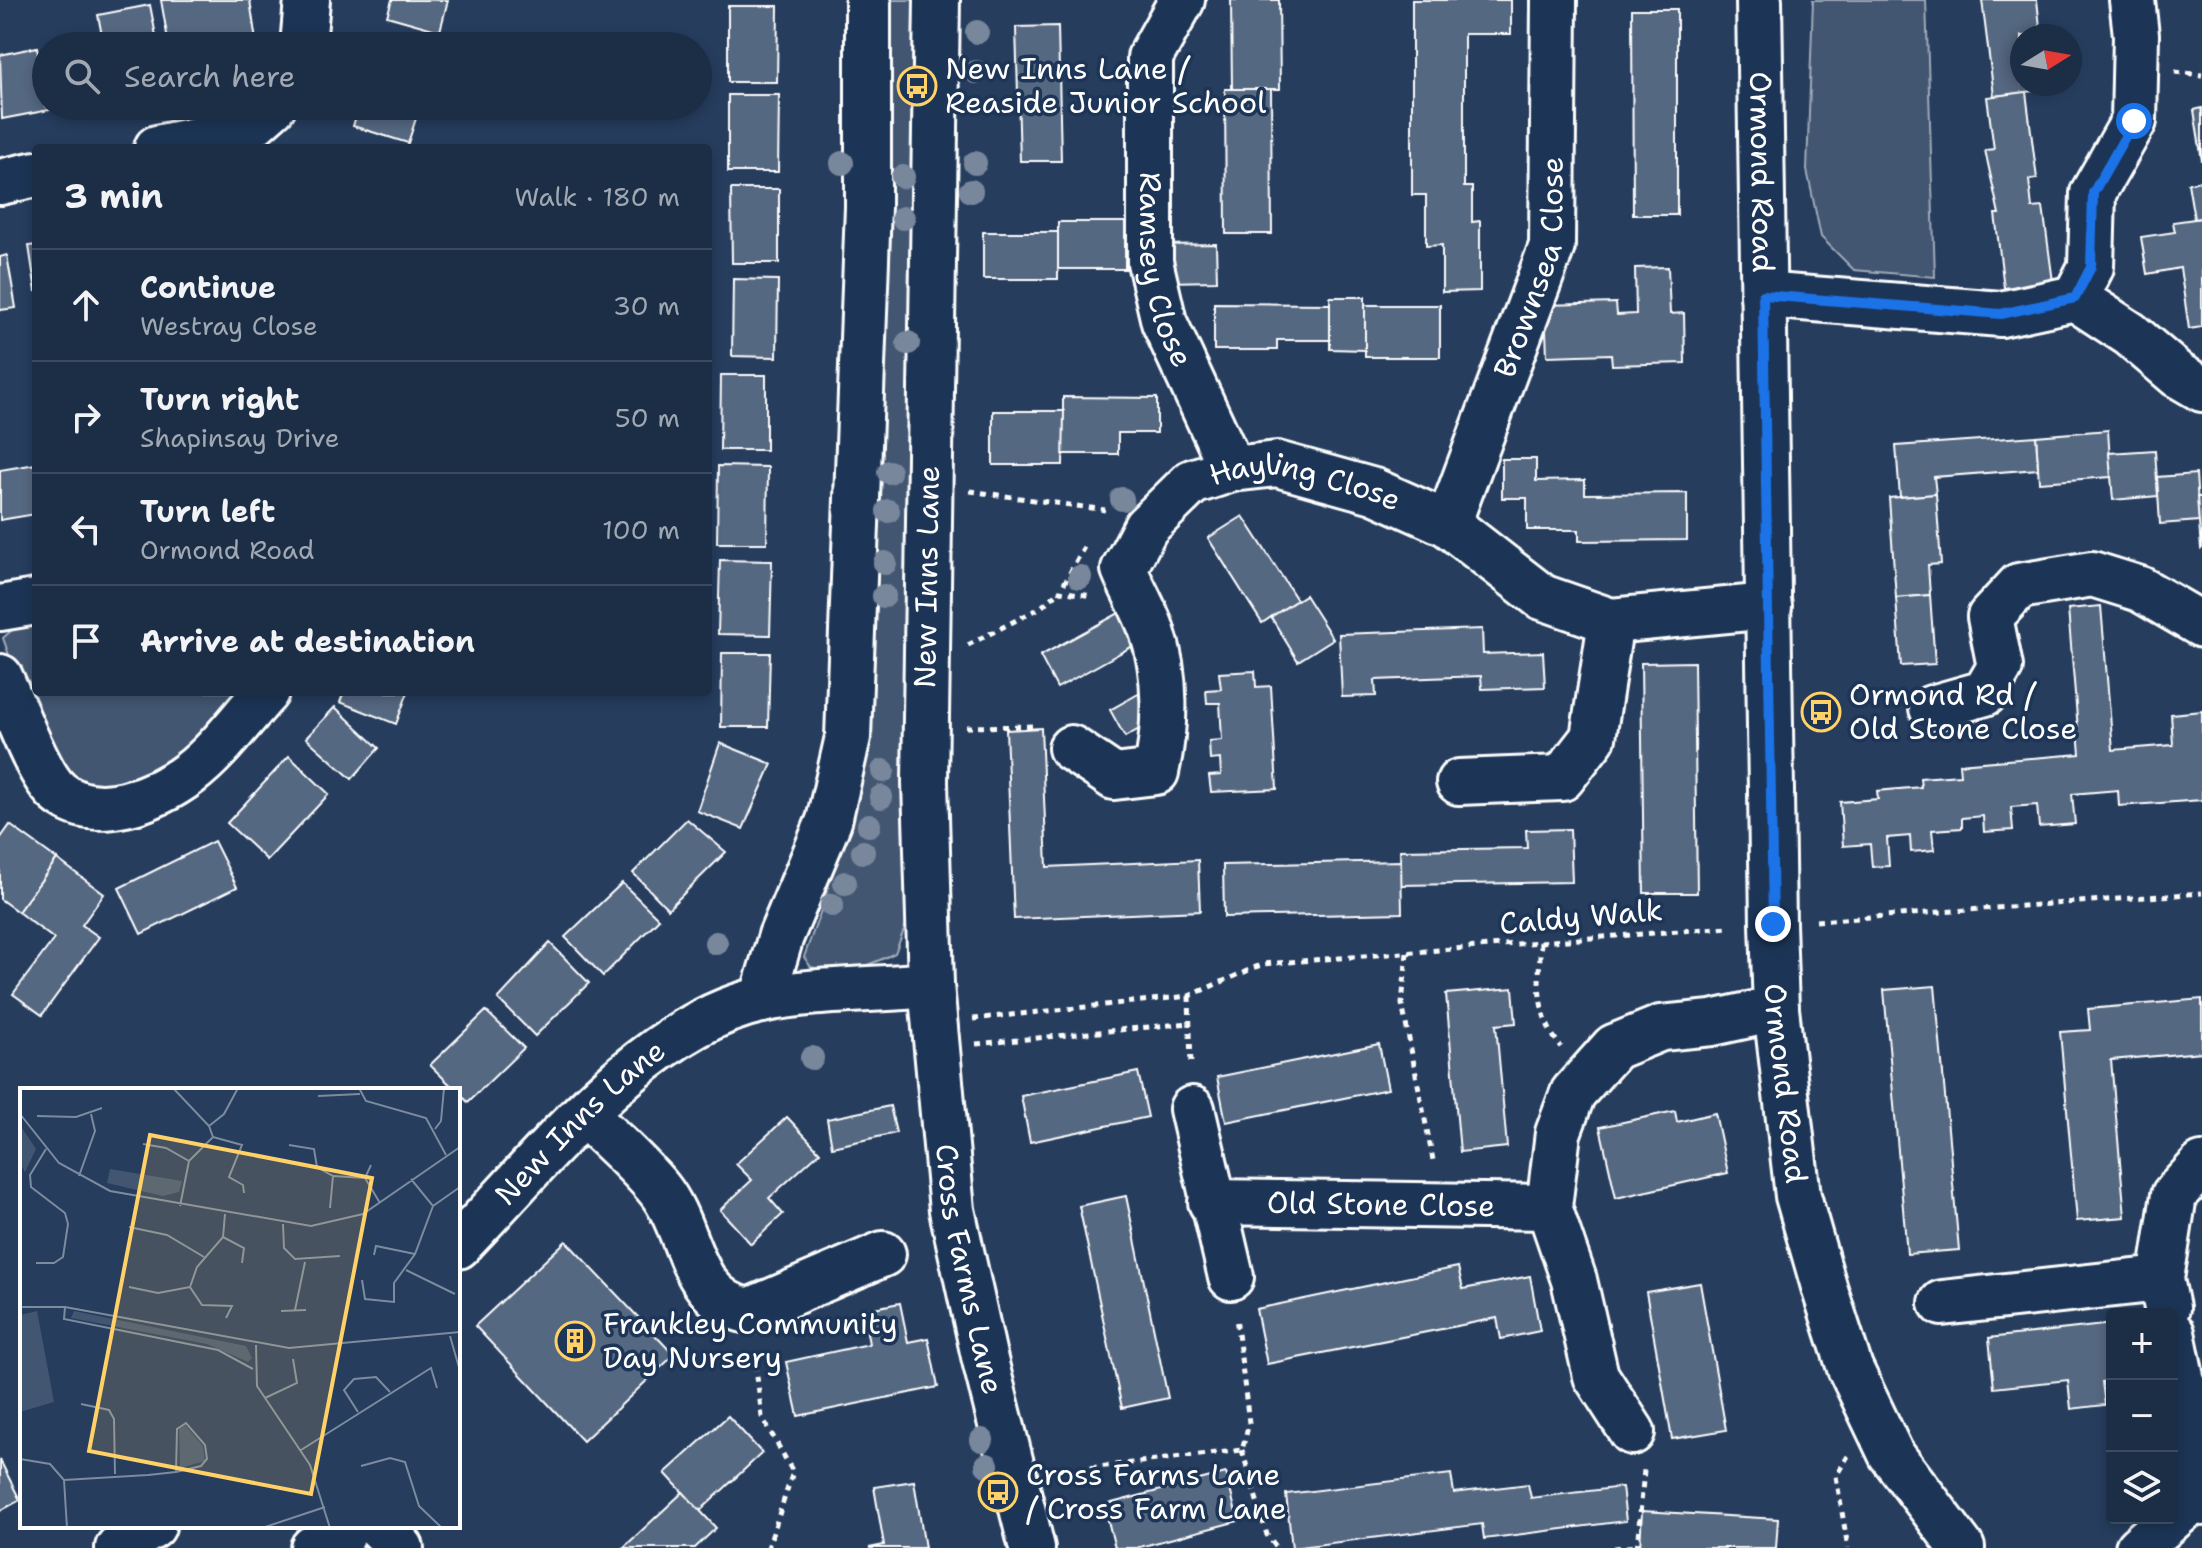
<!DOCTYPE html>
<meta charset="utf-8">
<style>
:root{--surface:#1c2e46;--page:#25364d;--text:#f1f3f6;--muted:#a0a8b3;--line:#3a4a5f}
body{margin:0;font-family:"Shantell Sans",sans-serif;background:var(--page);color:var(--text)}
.controls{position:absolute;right:24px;bottom:24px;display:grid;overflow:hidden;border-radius:8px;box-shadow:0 4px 12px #0003}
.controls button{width:72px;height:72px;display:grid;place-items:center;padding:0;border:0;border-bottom:2px solid var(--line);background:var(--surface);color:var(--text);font:40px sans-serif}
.compass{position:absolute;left:2010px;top:24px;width:72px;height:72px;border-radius:50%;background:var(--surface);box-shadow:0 4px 12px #0003;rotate:79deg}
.stop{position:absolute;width:24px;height:24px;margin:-18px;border:6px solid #1a73e8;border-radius:50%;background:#fff}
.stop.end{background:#1a73e8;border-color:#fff;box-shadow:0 2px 8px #0008}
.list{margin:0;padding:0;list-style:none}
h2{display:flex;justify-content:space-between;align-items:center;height:104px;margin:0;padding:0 32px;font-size:34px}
h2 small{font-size:26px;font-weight:400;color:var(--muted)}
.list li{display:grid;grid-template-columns:52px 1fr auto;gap:24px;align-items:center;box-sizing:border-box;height:112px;padding:0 32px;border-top:2px solid var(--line)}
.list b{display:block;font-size:30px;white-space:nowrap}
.list p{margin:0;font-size:26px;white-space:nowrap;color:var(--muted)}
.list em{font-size:26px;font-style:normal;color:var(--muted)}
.icon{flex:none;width:44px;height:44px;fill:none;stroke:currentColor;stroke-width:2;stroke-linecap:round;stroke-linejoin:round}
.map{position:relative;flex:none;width:2202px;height:1548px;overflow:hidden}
.search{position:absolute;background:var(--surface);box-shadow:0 4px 12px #0003;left:32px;top:32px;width:680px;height:88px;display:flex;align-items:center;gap:20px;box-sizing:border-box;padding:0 28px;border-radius:44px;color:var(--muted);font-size:30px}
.panel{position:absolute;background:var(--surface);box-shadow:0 4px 12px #0003;left:32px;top:144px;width:680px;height:552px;border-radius:8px}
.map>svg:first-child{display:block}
.green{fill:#425672;stroke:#a0aab8;stroke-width:2}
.building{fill:#556781;stroke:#fff;stroke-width:2}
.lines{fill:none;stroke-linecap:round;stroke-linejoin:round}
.minor-casing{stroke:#fff;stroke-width:50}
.path{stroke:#fff;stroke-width:5;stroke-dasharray:6 6;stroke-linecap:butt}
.minor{stroke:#1d3557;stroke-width:44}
.tree{fill:#79879c}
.route{stroke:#1a73e8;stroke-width:10}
.labels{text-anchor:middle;stroke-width:7;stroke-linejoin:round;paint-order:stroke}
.poi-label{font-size:30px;fill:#fff;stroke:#1d3557;text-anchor:start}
.street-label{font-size:30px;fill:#fff;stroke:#1d3557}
.inset-road{fill:none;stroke:#7d8b9e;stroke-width:2}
.view{fill:#ffd166;fill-opacity:0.15;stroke:#ffd166;stroke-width:4}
.inset-edge{fill:none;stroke:#fff;stroke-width:4}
</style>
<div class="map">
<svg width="2202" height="1548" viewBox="0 0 2202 1548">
<rect width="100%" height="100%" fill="#263d5e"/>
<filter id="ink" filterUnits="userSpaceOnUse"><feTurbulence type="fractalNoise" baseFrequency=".0125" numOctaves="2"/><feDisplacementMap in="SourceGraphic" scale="16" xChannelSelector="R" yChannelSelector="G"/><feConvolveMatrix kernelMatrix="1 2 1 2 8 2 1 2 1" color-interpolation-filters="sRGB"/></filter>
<g filter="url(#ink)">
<g class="green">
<path d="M887,0H919L904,696L907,922L895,953C864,968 845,975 811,967L804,957L823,905L860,775L875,656Z"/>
<path d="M1813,0H1926L1935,277L1854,270L1821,237L1807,170Z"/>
<path d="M36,618V692H250L183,764L86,794L39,739L3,638L20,623Z"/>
</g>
<g class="building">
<path d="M161,0H250L256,41L226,46H169Z"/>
<path d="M392,0H448L440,31L387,16Z"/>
<path d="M1231,0H1279L1280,89H1232Z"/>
<path d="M1412,0H1511V34H1464V187H1472V222L1480,221V291L1442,292V245L1426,246V195H1412Z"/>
<path d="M1982,0H2037L2041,36H2022V84H2047L2048,89L1994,96Z"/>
<path d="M150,5L158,46H104L98,15Z"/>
<path d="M728,6H778L777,82H728Z"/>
<path d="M1632,9H1677V215H1633Z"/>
<path d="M1058,26L1061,161H1020L1016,27Z"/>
<path d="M381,36L414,46H377Z"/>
<path d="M37,47L39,61L46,60V106H70L2,119L0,55Z"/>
<path d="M1225,89H1271L1272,234H1226Z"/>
<path d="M2026,92L2037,179L2029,180L2032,208L2043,207L2053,282L2004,288L1995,214H1999L1985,150L1994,149L1987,97Z"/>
<path d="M728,95H779L778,172H728Z"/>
<path d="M359,106H420L408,143L353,126Z"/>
<path d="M2202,108V161L2194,110Z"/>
<path d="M2202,181V218L2194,219L2188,183Z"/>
<path d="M731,189H779V263H732Z"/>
<path d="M2202,218V327L2189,329L2180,268L2147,274L2141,237L2175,232L2173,222Z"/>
<rect x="1058" y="222" width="67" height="47"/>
<rect x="983" y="232" width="75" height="47"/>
<path d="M1216,244L1217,281L1166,282L1165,245Z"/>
<path d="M36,245V292L29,246Z"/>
<path d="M7,255L16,308L0,310V257Z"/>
<path d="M1668,267L1670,314L1684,313L1685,363L1612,365L1611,354L1547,356L1545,305L1616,303L1617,315L1636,314L1635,268Z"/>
<path d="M733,279L778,280L777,357L732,356Z"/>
<path d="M1330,297H1365V350L1330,349Z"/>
<path d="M1214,303L1330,304V340H1277V350H1214Z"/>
<rect x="1365" y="305" width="75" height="52"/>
<path d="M721,375H766V450H720Z"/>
<path d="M1063,397L1157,398V433H1118V454H1063Z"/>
<path d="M993,411H1064L1063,465H993Z"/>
<path d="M2108,430L2111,477L2039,482L2036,436Z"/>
<path d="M2036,436L2038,469L1934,477L1936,494L1900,497L1896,446Z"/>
<path d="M2155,450L2158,496L2113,500L2109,453Z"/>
<path d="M1502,459H1536V481L1585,480V494L1687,493V540L1579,541V530H1527V498H1502Z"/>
<path d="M36,464V514L0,520V470Z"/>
<path d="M718,466L768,467L767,543H717Z"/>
<path d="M2196,474L2199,521L2160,524L2157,477Z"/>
<path d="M1936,494L1941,564L1928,565L1930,595L1896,598L1889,498Z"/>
<path d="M2197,497H2202V548L2201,549Z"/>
<path d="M1243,516L1297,600L1262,623L1208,538Z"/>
<path d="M720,560L772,561L770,635L718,634Z"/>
<path d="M1305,595L1333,639L1298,661L1271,617Z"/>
<path d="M1930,595L1935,664L1901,666L1896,598Z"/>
<path d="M2101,606L2113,750L2173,745L2171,714L2202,711V800L2119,806L2118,790L2072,794L2075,824L2039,827L2037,805L2011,807L2013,830L1984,832L1983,816L1962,818V828L1932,830L1934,850L1911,852L1910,836L1887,838L1889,866L1872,867L1870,844L1843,846L1840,802L1878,799L1877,791L1921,787L1920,778L1960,775L1959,764L2080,754L2068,609Z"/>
<path d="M1130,607L1147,638L1057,688L1040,656Z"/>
<path d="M1482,629L1483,654L1543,652L1545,687L1482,689L1481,676L1375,680L1376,696L1342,697L1339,634Z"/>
<path d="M722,653H770L768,727H721Z"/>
<path d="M1694,662L1697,893H1644L1641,663Z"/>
<path d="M1255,671L1256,687L1271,686L1277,789L1211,792L1209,776L1221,775L1220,759L1210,760L1209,741L1222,740L1220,703H1207L1206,690L1221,689L1219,673Z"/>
<path d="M344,692H408L396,724L340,702Z"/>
<path d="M1140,693L1155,720L1125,737L1110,710Z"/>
<path d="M335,707L379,748L352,779L306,738Z"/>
<path d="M1041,728L1047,867L1198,860L1200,911L1014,919L1006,730Z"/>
<path d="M720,743L772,764L743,829L697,811Z"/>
<path d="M289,756L329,794L267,860L227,823Z"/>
<path d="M687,819L726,852L668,909L633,873Z"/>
<path d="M10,825L57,859L18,912L0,899V839Z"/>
<path d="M1570,829L1572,882L1401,885L1400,850L1527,848L1526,830Z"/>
<path d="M214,841L237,887L141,934L119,888Z"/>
<path d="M57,859L104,894L82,925L99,937L42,1015L13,994L54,939L18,912Z"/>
<path d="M1401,861L1402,913L1224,917L1223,865Z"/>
<path d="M622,883L659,919L603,976L565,937Z"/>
<path d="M550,943L589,983L535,1036L498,999Z"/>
<path d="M1935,986L1959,1250L1907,1254L1884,990Z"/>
<path d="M1513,988L1516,1023L1496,1025L1507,1147L1460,1152L1446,994Z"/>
<path d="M2202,999V1052L2111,1060L2125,1217L2077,1221L2060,1032L2090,1030L2088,1009Z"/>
<path d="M486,1011L524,1048L468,1102L430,1065Z"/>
<path d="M1379,1044L1388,1089L1226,1122L1217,1077Z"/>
<path d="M1138,1072L1148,1117L1030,1142L1021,1096Z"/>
<path d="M890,1106L896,1133L832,1147L827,1119Z"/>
<path d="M1675,1111L1677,1122L1715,1113L1728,1173L1616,1198L1600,1127Z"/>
<path d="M787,1117L820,1152L769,1198L783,1214L751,1244L720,1210L752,1180L736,1164Z"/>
<path d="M1126,1196L1168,1398L1122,1408L1079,1206Z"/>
<path d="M566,1241L674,1355L583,1441L475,1326Z"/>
<path d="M1458,1267L1463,1289L1530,1276L1540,1331L1501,1339L1497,1318L1267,1364L1256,1309Z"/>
<path d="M1700,1283L1726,1430L1672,1439L1646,1292Z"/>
<path d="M900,1303L908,1342L928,1338L938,1387L798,1416L786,1362L869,1344L863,1310Z"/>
<path d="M2112,1324V1381L2102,1382L2105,1405L2071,1409L2068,1380L1994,1388L1989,1338Z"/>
<path d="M728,1416L762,1453L700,1511L665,1473Z"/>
<path d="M0,1460L20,1500L0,1511Z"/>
<path d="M1226,1473L1238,1521L1136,1548H1115L1104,1505Z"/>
<path d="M1451,1474L1454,1493L1528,1484L1531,1498L1622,1487L1626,1521L1484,1539L1482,1524L1292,1548L1286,1494Z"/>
<path d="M914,1481L925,1548H869L884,1545L874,1487Z"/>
<path d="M683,1492L716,1528L695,1548H623Z"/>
<path d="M1642,1511L1778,1519L1776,1548H1640Z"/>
</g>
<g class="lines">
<defs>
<g id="minor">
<path id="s1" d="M937,0L925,782L931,985L952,1210L984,1356L1032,1548"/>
<path id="s2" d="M1182,0L1150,57V262L1164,322L1232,469"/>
<path id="s3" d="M1759,0L1773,924L1776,1009L1798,1196L1825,1290L1850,1368L1891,1454L1962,1548"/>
<path d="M303,46L307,0"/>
<path d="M157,148L247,129L273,106"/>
<path d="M0,182L36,174"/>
<path d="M1763,295L2001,314L2075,298L2130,334L2178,375L2202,389"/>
<path d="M2075,298L2091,267L2093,193L2134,121L2136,35L2132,0"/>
<path id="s4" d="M1448,524L1552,246L1554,0"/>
<path d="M0,608L36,602"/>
<path d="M0,677C13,704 37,774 58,792C95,824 157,798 190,773C218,752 242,718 266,692"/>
<path d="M1932,708L1985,693L2000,667L1990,617L2019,586L2092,574L2140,589L2202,625"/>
<path id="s5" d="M1071,748L1114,777L1156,772C1166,728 1167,675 1152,631C1145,610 1132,589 1124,569L1146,527L1192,482L1232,469L1277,464L1374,491L1448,524L1542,597L1611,621L1769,606"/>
<path d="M1459,782L1562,778L1593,738L1611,621"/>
<path d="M762,1000L781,936L829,821L848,737L868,207V0"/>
<path d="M1192,1109L1231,1277"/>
<path d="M585,1115C610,1139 637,1162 659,1189C692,1230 688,1300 749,1311L883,1254"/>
<path id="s6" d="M1211,1202L1549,1207"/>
<path id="s7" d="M458,1246C540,1162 644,1025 761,1000C812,989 878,990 931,985"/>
<path d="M1942,1303L2161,1279"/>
<path d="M2167,1308L2161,1279L2174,1195L2202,1165"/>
<path d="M2172,1333L2190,1421L2192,1501L2202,1503"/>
<path d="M1632,1432L1596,1376L1574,1280L1549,1207L1558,1133L1573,1093L1614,1047L1661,1028L1712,1023L1776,1009"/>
<path d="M379,1526L401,1548"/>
<path d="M118,1548L153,1526"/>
<path d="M313,1548L338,1543L347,1526"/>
<path d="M2138,1548L2192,1501"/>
</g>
</defs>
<use href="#minor" class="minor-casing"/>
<g class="path">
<path d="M2175,72L2202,75"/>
<path d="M970,491L1105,510"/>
<path d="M1084,547L1060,591L1092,596"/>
<path d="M968,645L1040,608L1060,591"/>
<path d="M966,727L1036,726"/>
<path d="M1816,921L2202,893"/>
<path d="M1541,942C1538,982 1535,1014 1561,1047"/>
<path d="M1407,953L1402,1004L1434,1165"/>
<path d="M1189,996L1191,1067"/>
<path d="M973,1019L1189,996L1263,964L1730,927"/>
<path d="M976,1044L1190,1023"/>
<path d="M754,1352L762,1417L793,1472L768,1548"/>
<path d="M1242,1450L1267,1535L1277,1548"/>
<path d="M1848,1456L1836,1476L1848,1548"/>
<path d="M1055,1472L1242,1450L1249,1423L1236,1317"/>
<path d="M1614,1548L1637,1546"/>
<path d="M1637,1548L1644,1470"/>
</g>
<use href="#minor" class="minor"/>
</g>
<g class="tree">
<circle cx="977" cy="32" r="12"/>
<circle cx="976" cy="72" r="12"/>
<circle cx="842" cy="163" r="12"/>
<circle cx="975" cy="163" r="12"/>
<circle cx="903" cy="177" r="12"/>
<circle cx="971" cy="191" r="12"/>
<circle cx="903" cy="218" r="12"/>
<circle cx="908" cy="343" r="12"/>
<circle cx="889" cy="472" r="12"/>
<circle cx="1122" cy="499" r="12"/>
<circle cx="888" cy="511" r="12"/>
<circle cx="885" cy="563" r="12"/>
<circle cx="1080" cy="577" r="12"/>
<circle cx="884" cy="596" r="12"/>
<circle cx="883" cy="771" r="12"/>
<circle cx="881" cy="797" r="12"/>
<circle cx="869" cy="825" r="12"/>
<circle cx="863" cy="852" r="12"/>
<circle cx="845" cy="883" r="12"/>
<circle cx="832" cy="905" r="12"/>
<circle cx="716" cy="943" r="12"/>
<circle cx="812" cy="1058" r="12"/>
<circle cx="982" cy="1440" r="12"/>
<circle cx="987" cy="1465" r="12"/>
</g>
</g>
<g class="lines" filter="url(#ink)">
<path class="route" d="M1773,924L1763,295L2001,314L2075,298L2091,267L2093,193L2134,121"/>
</g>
<defs>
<symbol id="bus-ring" viewBox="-11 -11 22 22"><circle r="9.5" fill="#1d3557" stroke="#ffd166" stroke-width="1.5"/><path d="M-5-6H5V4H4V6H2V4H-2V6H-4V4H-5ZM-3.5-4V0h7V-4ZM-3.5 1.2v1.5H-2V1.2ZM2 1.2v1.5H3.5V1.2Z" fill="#ffd166"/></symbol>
<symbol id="building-ring" viewBox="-11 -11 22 22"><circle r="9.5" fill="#1d3557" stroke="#ffd166" stroke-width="1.5"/><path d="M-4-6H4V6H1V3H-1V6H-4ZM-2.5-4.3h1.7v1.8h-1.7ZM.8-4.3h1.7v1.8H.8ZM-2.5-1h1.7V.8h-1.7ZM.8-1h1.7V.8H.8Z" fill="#ffd166"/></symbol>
</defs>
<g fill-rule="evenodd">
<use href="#bus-ring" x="895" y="64" width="44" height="44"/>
<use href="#bus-ring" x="1799" y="690" width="44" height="44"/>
<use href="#building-ring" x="553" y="1319" width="44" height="44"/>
<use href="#bus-ring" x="976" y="1470" width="44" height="44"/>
</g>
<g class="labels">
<g class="poi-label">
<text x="945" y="79">New Inns Lane /<tspan x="945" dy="34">Reaside Junior School</tspan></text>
<text x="1849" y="705">Ormond Rd /<tspan x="1849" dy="34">Old Stone Close</tspan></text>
<text x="603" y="1334">Frankley Community<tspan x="603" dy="34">Day Nursery</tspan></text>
<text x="1026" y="1485">Cross Farms Lane<tspan x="1026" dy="34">/ Cross Farm Lane</tspan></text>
</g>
<g class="street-label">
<text dy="10" stroke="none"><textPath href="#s3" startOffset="172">Ormond Road</textPath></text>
<text dy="10" stroke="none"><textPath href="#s4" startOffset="272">Brownsea Close</textPath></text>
<text dy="10" stroke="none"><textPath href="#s2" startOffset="280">Ramsey Close</textPath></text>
<text dy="10" stroke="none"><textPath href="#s5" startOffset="534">Hayling Close</textPath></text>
<text transform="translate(927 577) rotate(-89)" y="10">New Inns Lane</text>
<text transform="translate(1581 917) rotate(-5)" y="10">Caldy Walk</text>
<text dy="10" stroke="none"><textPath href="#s3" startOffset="1084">Ormond Road</textPath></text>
<text dy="10" stroke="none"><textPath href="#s7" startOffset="174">New Inns Lane</textPath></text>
<text dy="10" stroke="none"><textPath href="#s6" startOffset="170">Old Stone Close</textPath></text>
<text dy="10" stroke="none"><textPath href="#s1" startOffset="1272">Cross Farms Lane</textPath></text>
</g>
</g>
<g transform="translate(20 1088)">
<rect width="440" height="440" fill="#263d5e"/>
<path d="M0,37L16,61L5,84L0,75ZM90,81L162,93L159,104L143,108L87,95ZM17,223L34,314L0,324V227ZM54,223L226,258L232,270L228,274L187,256L51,230ZM165,337L183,358L185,373L160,380L159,341Z" fill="#425672"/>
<path class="inset-road" d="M153,0L189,38L193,49L169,73L160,118M339,0L346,13L406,30L426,67M298,8L340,6M0,26L39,75L90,103L291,138L343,126L440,59M17,28L56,29L82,20M189,38L204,26L218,0M415,41L421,33L424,0M193,49L222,57L209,89L223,97L224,105M123,56L146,60L169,73M269,57L294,61L297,79L313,88L345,90L351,77M59,88L75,43L71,26M345,90L360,115M413,118L440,99M310,120L313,88M205,126L203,149L177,179L170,199L182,217L212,218L206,230M263,136L264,160L275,171L320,168M109,139L147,147L184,169M203,149L224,160L222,175M354,167L356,158L395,166M16,175H34L43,169L48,136L45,125L11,99L10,87L26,61M386,182L435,206M342,192L345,211L374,214V195L395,166L413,118L391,91M109,199L138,205L170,199M0,219H45L269,260L440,244M45,219L44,231L198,262L233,281M275,222L285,174M261,223L286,222M430,248L440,283M236,257L237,298L290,377L310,440M245,310L277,295L273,271M61,316L89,322L94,331L95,386M338,324L324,302L334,291L356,289L370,304M281,362L411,280L417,300M0,371L30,376L44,392L47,440M341,378L370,370L385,374L399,418L422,440M44,392L128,387L156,384L181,378L187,371L185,357L166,335L157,341L156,384M242,440L305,419"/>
<path class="view" d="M130,47L352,90L291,406L69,363Z"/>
<rect width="440" height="440" class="inset-edge"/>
</g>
</svg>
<div class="controls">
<button>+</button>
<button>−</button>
<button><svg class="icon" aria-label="layers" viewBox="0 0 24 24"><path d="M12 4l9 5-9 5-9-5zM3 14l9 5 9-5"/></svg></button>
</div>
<svg class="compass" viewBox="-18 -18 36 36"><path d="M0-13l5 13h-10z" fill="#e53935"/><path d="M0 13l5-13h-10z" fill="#a0a8b3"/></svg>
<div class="stop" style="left:2134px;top:121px"></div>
<div class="stop end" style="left:1773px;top:924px"></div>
<div class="search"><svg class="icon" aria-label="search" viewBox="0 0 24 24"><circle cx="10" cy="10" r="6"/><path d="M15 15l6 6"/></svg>Search here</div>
<section class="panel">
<h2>3 min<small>Walk · 180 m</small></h2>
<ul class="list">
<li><svg class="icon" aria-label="ahead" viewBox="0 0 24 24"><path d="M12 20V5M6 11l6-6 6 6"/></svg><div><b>Continue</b><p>Westray Close</p></div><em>30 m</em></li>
<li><svg class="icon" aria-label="right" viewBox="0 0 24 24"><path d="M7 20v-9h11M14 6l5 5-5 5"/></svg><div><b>Turn right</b><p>Shapinsay Drive</p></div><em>50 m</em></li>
<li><svg class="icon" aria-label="left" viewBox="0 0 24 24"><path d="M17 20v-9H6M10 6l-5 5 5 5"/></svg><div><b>Turn left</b><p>Ormond Road</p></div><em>100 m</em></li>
<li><svg class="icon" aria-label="arrive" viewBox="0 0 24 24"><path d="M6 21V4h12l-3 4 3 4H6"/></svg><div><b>Arrive at destination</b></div></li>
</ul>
</section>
</div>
